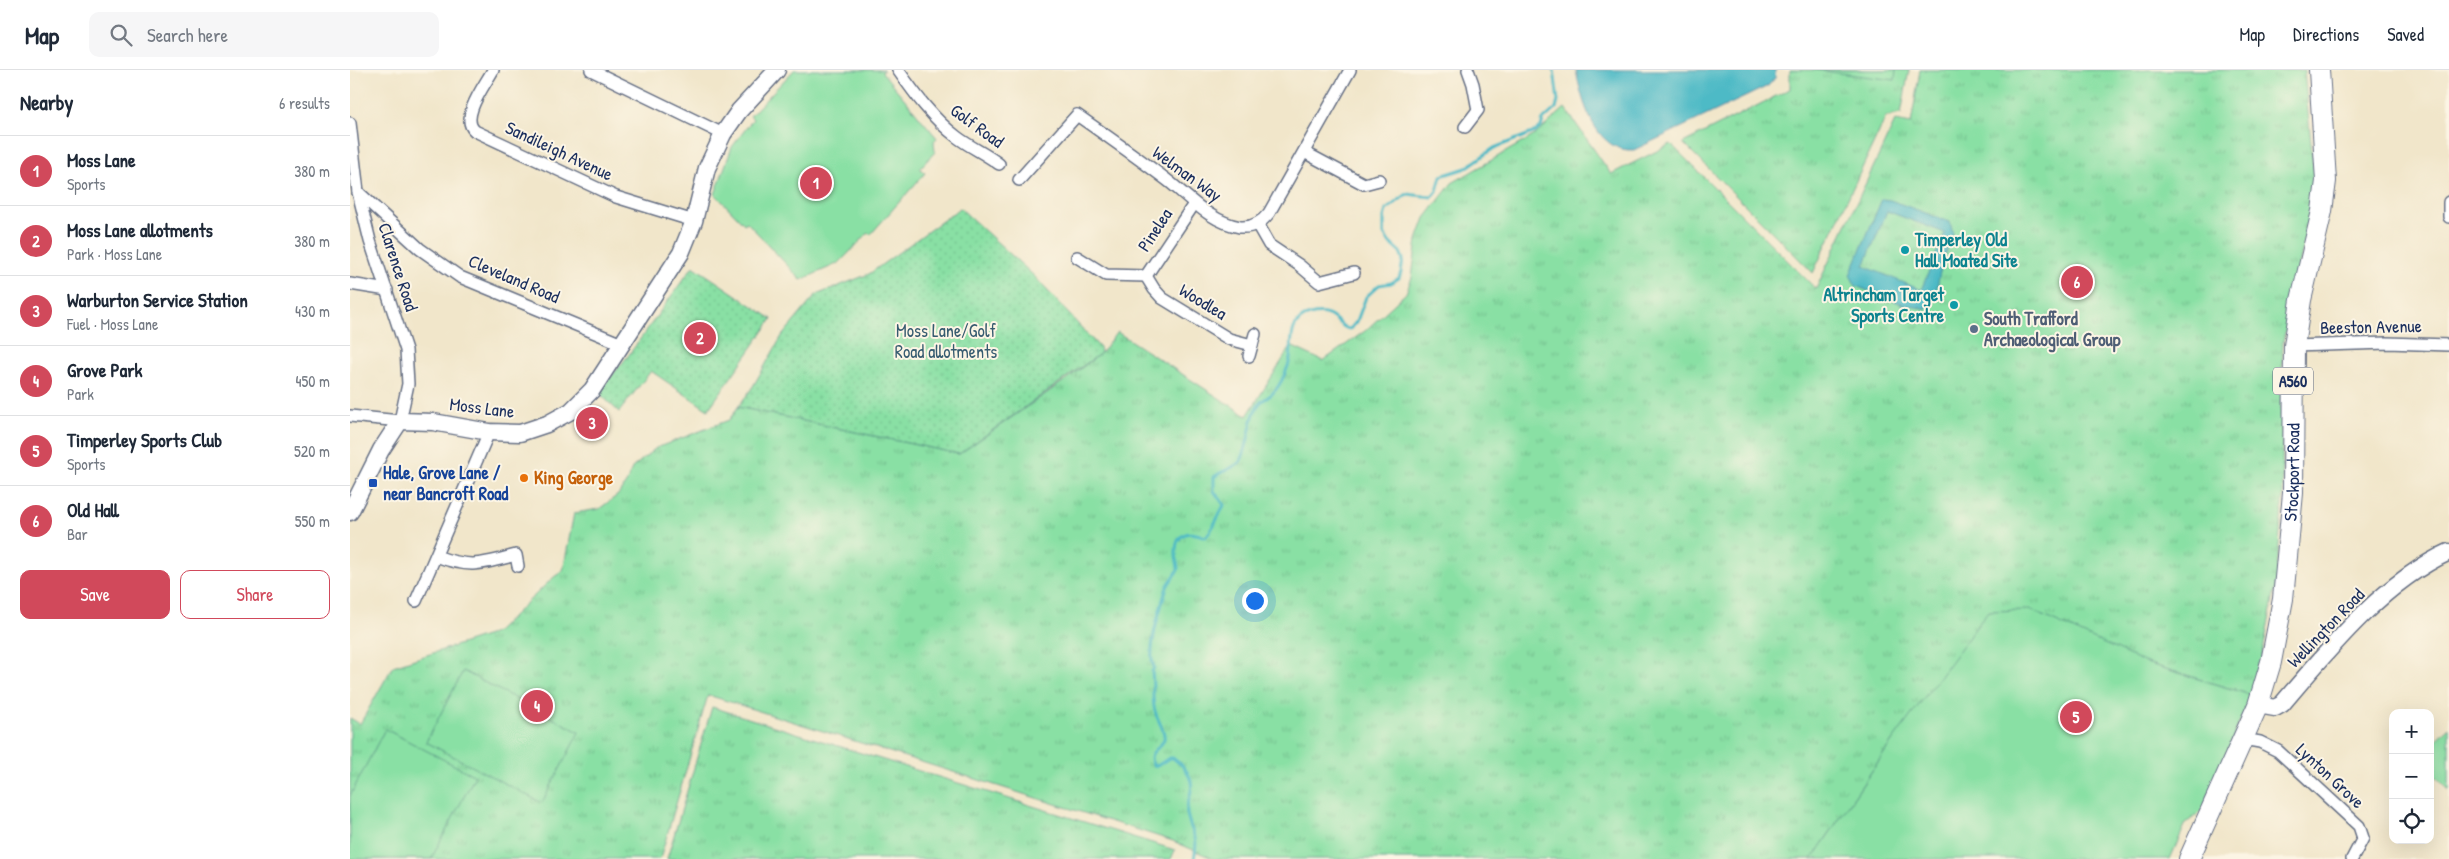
<!DOCTYPE html>
<meta charset="utf-8">
<style>
:root{--surface:#fff;--page:#f6f6f7;--text:#1f2937;--muted:#747a83;--line:#e0e1e3;--accent:#d1495b}
body{margin:0;font-family:"Patrick Hand",sans-serif;background:var(--page);color:var(--text)}
.controls{position:absolute;right:15px;bottom:15px;display:grid;overflow:hidden;border-radius:10px;box-shadow:0 5px 20px #0002}
.controls button{width:45px;height:45px;display:grid;place-items:center;padding:0;border:0;border-bottom:1px solid var(--line);background:var(--surface);color:var(--text);font:25px sans-serif}
.you{position:absolute;left:904px;top:530px;width:18px;height:18px;margin:-12px;border:4px solid #fff;border-radius:50%;background:#1a73e8;box-shadow:0 0 0 8px #1a73e833}
.badge{display:grid;place-items:center;width:32px;height:32px;border-radius:50%;background:var(--accent);color:#fff;font-size:16px;font-weight:700}
.pin{position:absolute;translate:-50% -50%;border:2px solid #fff;box-shadow:0 1px 5px #0006}
.list{margin:0;padding:0;list-style:none}
h2{display:flex;justify-content:space-between;align-items:center;height:65px;margin:0;padding:0 20px;font-size:21px}
h2 small{font-size:16px;font-weight:400;color:var(--muted)}
.list li{display:grid;grid-template-columns:32px 1fr auto;gap:15px;align-items:center;box-sizing:border-box;height:70px;padding:0 20px;border-top:1px solid var(--line)}
.list b{display:block;font-size:19px;white-space:nowrap}
.list p{margin:0;font-size:16px;white-space:nowrap;color:var(--muted)}
.list em{font-size:16px;font-style:normal;color:var(--muted)}
.actions{display:flex;gap:10px;padding:15px 20px}
.actions a{flex:1;padding:11px 0;border:1px solid var(--accent);border-radius:10px;text-align:center;font-size:18px;color:var(--accent)}
.actions .main{background:var(--accent);color:#fff}
.icon{flex:none;width:28px;height:28px;fill:none;stroke:currentColor;stroke-width:2;stroke-linecap:round;stroke-linejoin:round}
.map{position:relative;flex:none;width:2099px;height:789px;overflow:hidden}
header{display:flex;align-items:center;gap:30px;box-sizing:border-box;height:70px;padding:0 25px;background:var(--surface);border-bottom:1px solid var(--line)}
header strong{font-size:24px}
nav{display:flex;gap:28px;margin-inline-start:auto;font-size:18px}
.search{width:350px;height:45px;background:var(--page);display:flex;align-items:center;gap:12px;box-sizing:border-box;padding:0 18px;border-radius:10px;color:var(--muted);font-size:19px}
main{display:flex}
aside{flex:1;background:var(--surface)}
.map>svg:first-child{display:block}
.grass{fill:url(#grass-tufts);stroke:#528881}
.garden{fill:url(#garden-dots);stroke:#528881}
.pitch{fill:#89e0a4;stroke:#528881}
.water{fill:#4dbac6;stroke:#347492;fill-rule:evenodd}
.lines{fill:none;stroke-linecap:round;stroke-linejoin:round}
.stream{stroke:#4dbac6;stroke-width:3}
.street-casing{stroke:#666f84;stroke-width:14}
.secondary-casing{stroke:#666f84;stroke-width:19}
.highway-casing{stroke:#666f84;stroke-width:22}
.street{stroke:#fff;stroke-width:11}
.secondary{stroke:#fff;stroke-width:16}
.highway{stroke:#fff;stroke-width:20}
.culture-dot{fill:#0f9aa8;stroke:#fcf5e5;stroke-width:2}
.service-dot{fill:#5c6f8a;stroke:#fcf5e5;stroke-width:2}
.food-dot{fill:#e8710a;stroke:#fcf5e5;stroke-width:2}
.transit-dot{fill:#1a4fb4;stroke:#fcf5e5;stroke-width:2}
.labels{text-anchor:middle;stroke-width:4;stroke-linejoin:round;paint-order:stroke}
.shield{fill:#fcf5e5;stroke:#5e6a86;stroke-width:1}
.shield-label{font-size:16px;font-weight:bold;fill:#1b2f5e}
.street-label{font-size:18px;fill:#1b2f5e;stroke:#fcf5e5}
.culture-label{font-size:18px;font-weight:bold;fill:#0d838f;stroke:#fcf5e5;text-anchor:start}
.service-label{font-size:18px;font-weight:bold;fill:#4e5e75;stroke:#fcf5e5;text-anchor:start}
.park-label{font-size:18px;fill:#365b70;stroke:#fcf5e5}
.transit-label{font-size:18px;font-weight:bold;fill:#164399;stroke:#fcf5e5;text-anchor:start}
.food-label{font-size:18px;font-weight:bold;fill:#c56008;stroke:#fcf5e5;text-anchor:start}
</style>
<header>
<strong>Map</strong>
<div class="search"><svg class="icon" aria-label="search" viewBox="0 0 24 24"><circle cx="10" cy="10" r="6"/><path d="M15 15l6 6"/></svg>Search here</div>
<nav><a>Map</a><a>Directions</a><a>Saved</a></nav>
</header>
<main>
<aside>
<h2>Nearby<small>6 results</small></h2>
<ul class="list">
<li><span class="badge">1</span><div><b>Moss Lane</b><p>Sports</p></div><em>380 m</em></li>
<li><span class="badge">2</span><div><b>Moss Lane allotments</b><p>Park · Moss Lane</p></div><em>380 m</em></li>
<li><span class="badge">3</span><div><b>Warburton Service Station</b><p>Fuel · Moss Lane</p></div><em>430 m</em></li>
<li><span class="badge">4</span><div><b>Grove Park</b><p>Park</p></div><em>450 m</em></li>
<li><span class="badge">5</span><div><b>Timperley Sports Club</b><p>Sports</p></div><em>520 m</em></li>
<li><span class="badge">6</span><div><b>Old Hall</b><p>Bar</p></div><em>550 m</em></li>
</ul>
<div class="actions"><a class="main">Save</a><a>Share</a></div>
</aside>
<div class="map">
<svg width="2099" height="789" viewBox="0 0 2099 789">
<defs>
<pattern id="grass-tufts" width="24" height="20" patternUnits="userSpaceOnUse" patternTransform="scale(1.25)"><rect width="24" height="20" fill="#89e0a4"/><path d="M3 7l-1-3M5 7V3M7 7l1-3M15 17l-1-3M17 17v-4M19 17l1-3" fill="none" stroke="#76c090"/></pattern>
<pattern id="garden-dots" width="8" height="8" patternUnits="userSpaceOnUse" patternTransform="scale(1.25)"><rect width="8" height="8" fill="#89e0a4"/><path d="M2 2h.1M6 6h.1" fill="none" stroke="#76c090" stroke-width="1.8" stroke-linecap="round"/></pattern>
</defs>
<rect width="100%" height="100%" fill="#fcf5e5"/>
<filter id="ink" filterUnits="userSpaceOnUse"><feTurbulence type="fractalNoise" baseFrequency=".02" numOctaves="2"/><feDisplacementMap in="SourceGraphic" scale="10" xChannelSelector="R" yChannelSelector="G"/><feConvolveMatrix kernelMatrix="1 2 1 2 8 2 1 2 1" color-interpolation-filters="sRGB"/></filter>
<filter id="wash" filterUnits="userSpaceOnUse"><feTurbulence type="fractalNoise" baseFrequency=".0096" numOctaves="4" result="noise"/><feDisplacementMap in="SourceGraphic" scale="20" xChannelSelector="R" yChannelSelector="G"/><feGaussianBlur stdDeviation="1.12" result="paint"/><feColorMatrix in="noise" values="0 0 0 0 0 0 0 0 0 0 0 0 0 0 0 0 0 1.4 0 .05"/><feComposite in="paint" operator="in"/></filter>
<g filter="url(#wash)">
<rect width="100%" height="100%" fill="#f1e6ca"/>
<g class="grass">
<path d="M1440,0H1559L1551,44L1536,47L1463,203L1333,73L1440,19Z"/>
<path d="M1570,0H1954L1964,105V124L1933,272L1931,332L1933,424L1926,515L1908,606L1901,625L1796,593L1543,670L1462,789H864L823,771L358,625L310,789H0V648L10,654L43,596L145,563L204,507L213,501L224,443L249,439L268,425L277,412L282,398L306,378L379,350L388,337L609,384L717,309L751,283L767,262L897,346L938,281L943,277L973,291L1015,261L1056,223L1062,207L1067,170L1075,148L1102,113L1185,65L1215,38L1261,104L1321,74L1466,219L1545,51L1561,54Z"/>
<path d="M362,637L825,780L821,789H317Z"/>
</g>
<g class="garden">
<path d="M610,138L683,205L750,278L751,283L609,384L388,337L402,318L432,266L466,225L519,204Z"/>
<path d="M343,196L422,249L358,340L301,301L269,342L248,322L278,286Z"/>
</g>
<g class="pitch">
<path d="M444,0H534L532,2L587,68L584,71L585,82L570,98L575,103L520,165L518,163L489,193L451,210L397,152L394,154L365,124L382,77L403,49L400,46Z"/>
<path d="M1465,0H1546L1545,10Z"/>
<path d="M1680,540L1796,593L1901,625L1852,741L1836,753L1820,789H1462L1543,670L1638,541Z"/>
<path d="M113,601L229,662L192,733L76,672Z"/>
<path d="M2099,657V720L2080,701V675Z"/>
<path d="M35,659L125,706L81,789H0V726Z"/>
</g>
<g class="water">
<path d="M1226,0H1426L1425,8L1418,16L1284,80C1245,83 1231,29 1226,0Z"/>
<path d="M1532,129L1540,130L1600,152L1603,165L1592,192L1587,217L1576,239L1555,235L1506,216L1500,205ZM1537,141L1595,163L1571,220L1514,196Z"/>
</g>
<g class="lines">
<path class="stream" d="M844,789C849,763 843,769 838,748C832,730 851,721 835,699C832,694 827,692 823,688H819L807,696L803,695C796,680 811,680 814,669C816,662 808,651 806,644C801,633 804,615 802,602L804,597C796,581 811,536 816,520C818,512 825,507 828,500C828,494 826,489 826,484C825,462 839,460 855,467C860,465 871,441 874,435L864,421V407C872,401 882,399 890,392C897,383 900,353 905,341C910,329 916,330 923,323C929,317 935,304 938,296C945,280 934,252 960,245C986,238 988,259 1000,259L1007,251L1016,227L1029,215L1041,213L1049,208L1051,202L1053,189L1050,182L1039,172L1034,164V147L1036,140L1057,124L1082,127L1087,121L1091,106L1116,98L1144,78L1185,62L1191,57L1193,50L1206,38L1208,31L1204,0"/>
</g>
</g>
<g filter="url(#ink)">
<g class="lines">
<defs>
<g id="street">
<path d="M143,0C135,15 109,48 125,61L266,127L344,151"/>
<path d="M241,0L373,64"/>
<path d="M548,0C565,24 583,49 607,67C620,77 636,84 649,94"/>
<path d="M0,53L8,122L20,171L56,280L58,314L50,351L0,346"/>
<path d="M1115,57L1128,40L1123,14L1118,0"/>
<path d="M954,82L1014,114L1029,110"/>
<path d="M669,110L727,45C757,66 787,87 817,110C839,127 860,152 890,157C902,158 912,152 919,143L1000,0"/>
<path d="M8,122L70,179L110,207L272,274"/>
<path d="M2099,132V147"/>
<path d="M907,154L919,175L949,195L969,212L1004,203"/>
<path d="M727,187L756,205L796,206"/>
<path d="M796,206L804,219L812,228L879,269L902,275"/>
<path d="M796,206L844,134"/>
<path d="M0,214L37,220"/>
<path d="M1944,276L2037,273L2099,275"/>
<path d="M899,286L905,264"/>
<path d="M86,486C121,499 131,494 166,485L168,496"/>
<path d="M66,531L139,362"/>
<path d="M1893,669L1910,672L1928,681L2009,756L2013,768L2002,789"/>
</g>
<g id="secondary">
<path d="M0,442L31,380L50,351L83,352L139,362L170,363L197,354L221,341L242,320L331,183L344,151L357,98L373,64L389,41L427,0"/>
<path d="M1908,635L1925,638L1932,634C1978,580 2033,512 2099,482"/>
</g>
<g id="highway">
<path id="s1" d="M1839,789L1908,635L1921,592L1933,529L1943,423L1944,276L1951,230L1972,141L1976,111L1969,0"/>
</g>
</defs>
<use href="#street" class="street-casing"/>
<use href="#secondary" class="secondary-casing"/>
<use href="#highway" class="highway-casing"/>
<use href="#street" class="street"/>
<use href="#secondary" class="secondary"/>
<use href="#highway" class="highway"/>
</g>
</g>
<g class="culture-dot">
<circle cx="1555" cy="180" r="5"/>
<circle cx="1604" cy="235" r="5"/>
</g>
<circle class="service-dot" cx="1624" cy="259" r="5"/>
<circle class="food-dot" cx="174" cy="408" r="5"/>
<rect class="transit-dot" x="18" y="408" width="10" height="10" rx="2.5"/>
<g class="labels">
<rect class="shield" x="1923" y="297.5" width="40" height="27" rx="4"/>
<g class="shield-label">
<text x="1943" y="317">A560</text>
</g>
<g class="street-label">
<text transform="translate(627 56) rotate(36)" y="6">Golf Road</text>
<text transform="translate(209 81) rotate(25)" y="6">Sandileigh Avenue</text>
<text transform="translate(837 104) rotate(36)" y="6">Welman Way</text>
<text transform="translate(805 160) rotate(-57)" y="6">Pinelea</text>
<text transform="translate(48 197) rotate(72)" y="6">Clarence Road</text>
<text transform="translate(164 209) rotate(23)" y="6">Cleveland Road</text>
<text transform="translate(853 232) rotate(31)" y="6">Woodlea</text>
<text transform="translate(2021 257) rotate(-1)" y="6">Beeston Avenue</text>
<text transform="translate(132 338) rotate(7)" y="6">Moss Lane</text>
<text dy="6" stroke="none"><textPath href="#s1" startOffset="405">Stockport Road</textPath></text>
<text transform="translate(1976 558) rotate(-46)" y="6">Wellington Road</text>
<text transform="translate(1980 706) rotate(43)" y="6">Lynton Grove</text>
</g>
<g class="culture-label">
<text x="1565" y="176">Timperley Old<tspan x="1565" dy="21">Hall Moated Site</tspan></text>
<text x="1594" y="231" text-anchor="end">Altrincham Target<tspan x="1594" dy="21">Sports Centre</tspan></text>
</g>
<g class="service-label">
<text x="1634" y="255">South Trafford<tspan x="1634" dy="21">Archaeological Group</tspan></text>
</g>
<g class="park-label">
<text x="596" y="267">Moss Lane/Golf<tspan x="596" dy="21">Road allotments</tspan></text>
</g>
<g class="transit-label">
<text x="33" y="409">Hale, Grove Lane /<tspan x="33" dy="21">near Bancroft Road</tspan></text>
</g>
<g class="food-label">
<text x="184" y="414">King George</text>
</g>
</g>
</svg>
<div class="controls">
<button>+</button>
<button>−</button>
<button><svg class="icon" aria-label="locate" viewBox="0 0 24 24"><circle cx="12" cy="12" r="6"/><path d="M12 2v4M12 18v4M2 12h4M18 12h4"/></svg></button>
</div>
<div class="you"></div>
<div class="pin badge" style="left:466px;top:113px">1</div>
<div class="pin badge" style="left:350px;top:268px">2</div>
<div class="pin badge" style="left:242px;top:353px">3</div>
<div class="pin badge" style="left:187px;top:636px">4</div>
<div class="pin badge" style="left:1726px;top:647px">5</div>
<div class="pin badge" style="left:1727px;top:212px">6</div>
</div>
</main>
